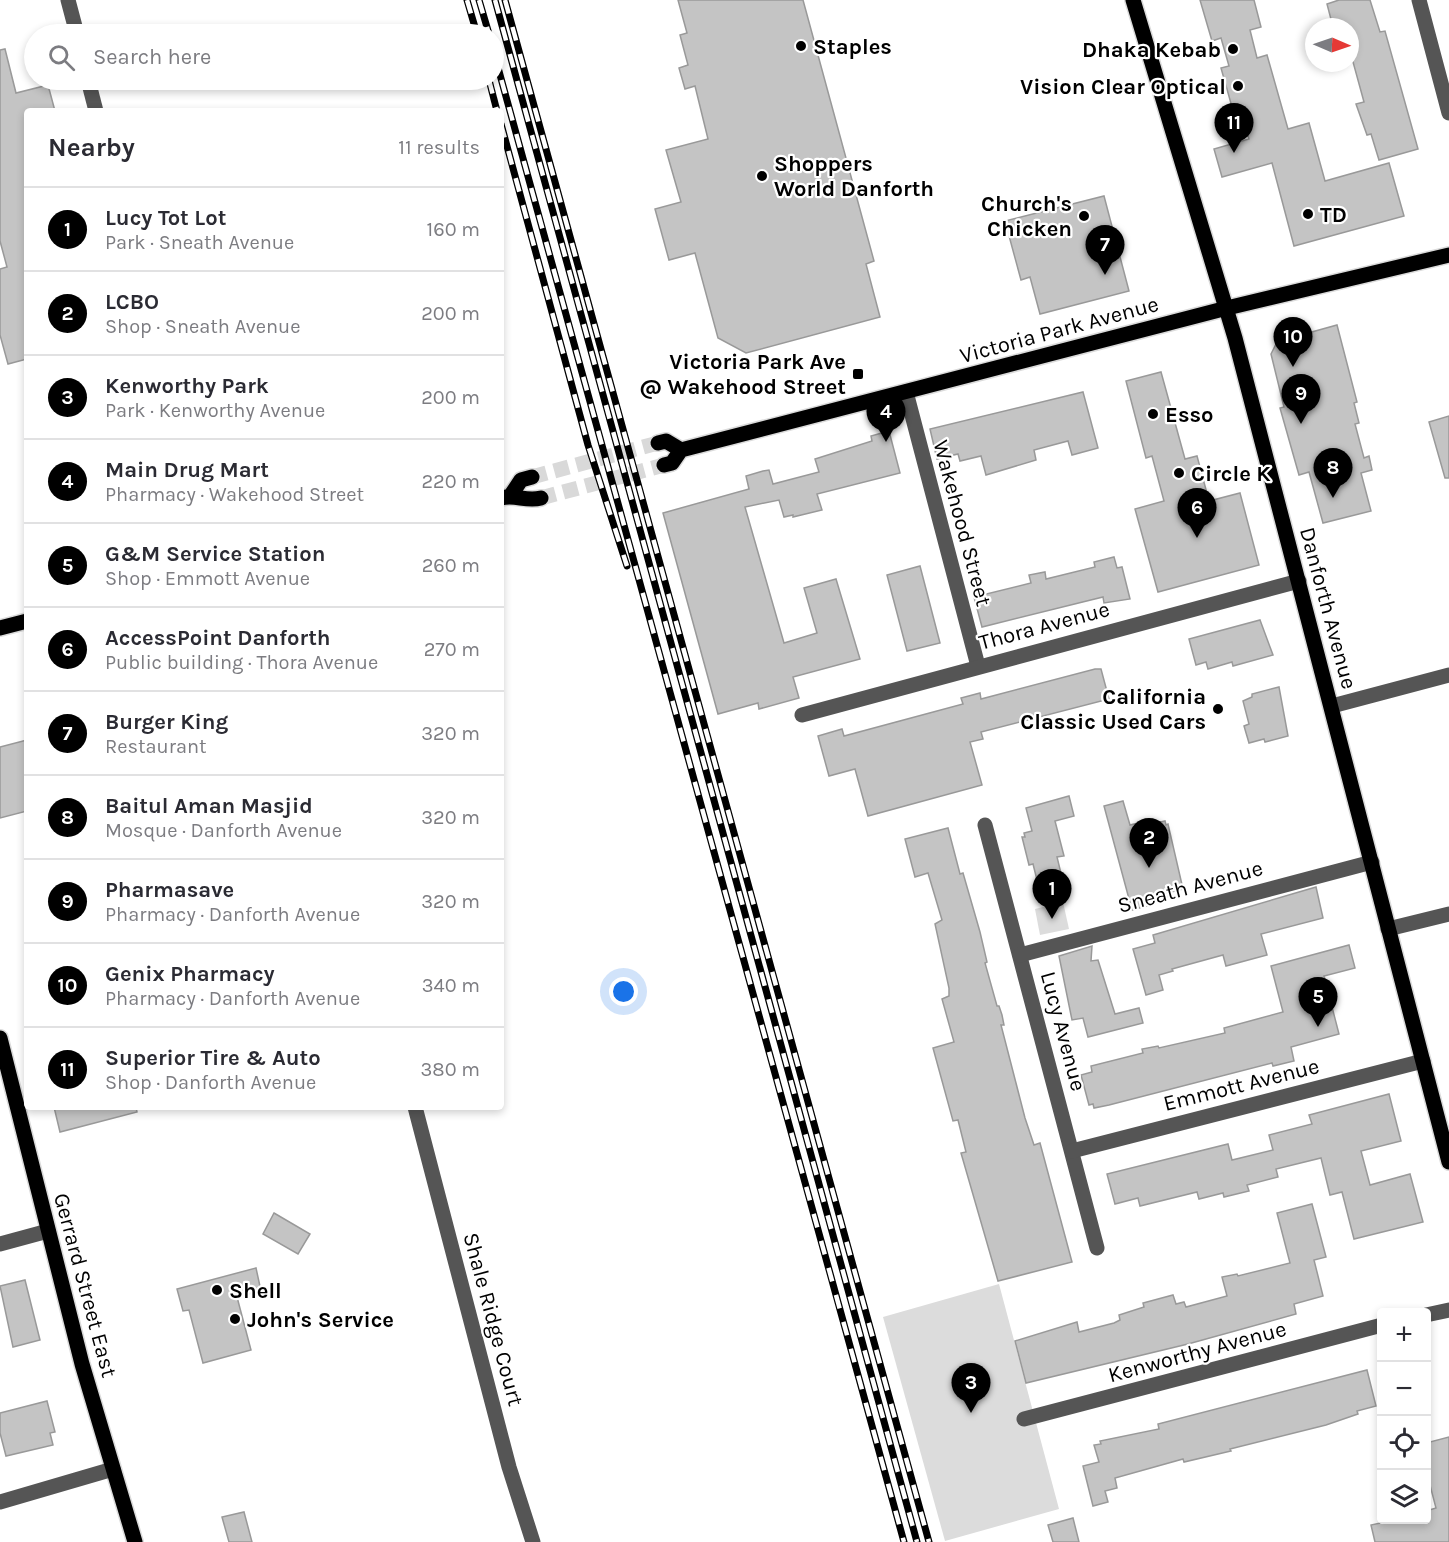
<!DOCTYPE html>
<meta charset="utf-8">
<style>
:root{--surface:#fff;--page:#f7f7f7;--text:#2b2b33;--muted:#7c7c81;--line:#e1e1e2;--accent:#000}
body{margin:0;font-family:Karla,sans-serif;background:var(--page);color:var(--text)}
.controls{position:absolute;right:18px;bottom:18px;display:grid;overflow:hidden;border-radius:6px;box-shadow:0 3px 9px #0003}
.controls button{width:54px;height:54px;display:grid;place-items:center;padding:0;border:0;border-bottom:2px solid var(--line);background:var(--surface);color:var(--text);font:30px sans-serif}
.compass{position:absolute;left:1305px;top:18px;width:54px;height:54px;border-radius:50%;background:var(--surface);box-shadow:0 3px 9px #0003;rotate:92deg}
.you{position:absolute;left:624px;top:992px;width:21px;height:21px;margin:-15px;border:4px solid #fff;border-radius:50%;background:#1a73e8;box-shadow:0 0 0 9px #1a73e833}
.badge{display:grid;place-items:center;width:39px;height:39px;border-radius:50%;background:var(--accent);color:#fff;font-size:20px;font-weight:700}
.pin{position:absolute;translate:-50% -50px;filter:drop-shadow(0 2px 3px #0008)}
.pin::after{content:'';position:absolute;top:32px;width:21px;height:18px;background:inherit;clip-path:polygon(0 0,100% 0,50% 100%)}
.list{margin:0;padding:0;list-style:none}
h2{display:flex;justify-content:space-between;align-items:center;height:78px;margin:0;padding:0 24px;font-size:26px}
h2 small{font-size:20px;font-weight:400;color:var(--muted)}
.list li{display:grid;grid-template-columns:39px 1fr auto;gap:18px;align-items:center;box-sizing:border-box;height:84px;padding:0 24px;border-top:2px solid var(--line)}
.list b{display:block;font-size:22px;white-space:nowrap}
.list p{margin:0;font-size:20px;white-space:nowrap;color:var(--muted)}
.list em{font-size:20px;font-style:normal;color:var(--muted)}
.icon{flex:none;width:33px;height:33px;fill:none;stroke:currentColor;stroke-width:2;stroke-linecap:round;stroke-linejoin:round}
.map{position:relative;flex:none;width:1449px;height:1542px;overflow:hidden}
.search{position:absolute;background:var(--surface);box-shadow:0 3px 9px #0003;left:24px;top:24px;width:480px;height:66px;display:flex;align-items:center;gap:15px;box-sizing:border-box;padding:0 21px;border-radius:33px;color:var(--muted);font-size:22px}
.panel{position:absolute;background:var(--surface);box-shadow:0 3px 9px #0003;left:24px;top:108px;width:480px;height:1002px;border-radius:6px}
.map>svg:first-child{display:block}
.green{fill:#dcdcdc}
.building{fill:#c4c4c4;stroke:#999;stroke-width:1.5}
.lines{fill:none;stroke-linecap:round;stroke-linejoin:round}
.major-tunnel{stroke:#d9d9d9;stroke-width:15;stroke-dasharray:15 8;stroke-linecap:butt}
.major-casing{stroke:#dbdbdb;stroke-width:18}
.minor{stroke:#555;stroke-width:15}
.major{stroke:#000;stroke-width:15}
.rail-casing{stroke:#000;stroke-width:7}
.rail{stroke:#fff;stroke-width:4.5;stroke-dasharray:14;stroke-linecap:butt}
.poi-dot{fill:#000;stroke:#fff;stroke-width:2}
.labels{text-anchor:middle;stroke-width:4.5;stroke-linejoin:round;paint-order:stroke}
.poi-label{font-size:22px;font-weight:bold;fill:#000;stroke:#fff;text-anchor:start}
.street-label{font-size:22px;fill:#000;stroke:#fff}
</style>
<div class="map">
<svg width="1449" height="1542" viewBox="0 0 1449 1542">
<rect width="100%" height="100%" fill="#fff"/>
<g class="green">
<path d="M1063,902L1069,929L1040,935L1035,909Z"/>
<path d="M999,1284L1059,1509L945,1541L883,1317Z"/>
</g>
<g class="building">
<path d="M678,0H803L874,261L866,264L880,317L746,353L718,338L695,253L669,260L655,209L681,202L666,150L708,139L695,86L685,89L679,68L688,65L680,35L687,33Z"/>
<path d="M1200,0H1254L1261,27L1250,30L1257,58L1267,55L1288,129L1309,123L1325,181L1389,163L1404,216L1294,246L1272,163L1222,177L1214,149L1249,139L1241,112L1234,114L1221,68L1229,66L1221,38L1212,41Z"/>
<path d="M1339,0H1370L1380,32L1385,31L1418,149L1379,160L1371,134L1367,135L1356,104L1364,102L1350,51V27H1333L1327,4Z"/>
<path d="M5,49L16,93L48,85L55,111H27V359L8,364L0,335V269L7,267L0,241V50Z"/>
<path d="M1104,196L1129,291L1040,314L1030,277L1021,280L1005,221Z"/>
<path d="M1337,325L1357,402L1354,403L1359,423L1355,424L1364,458L1369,456L1372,470L1361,473L1371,511L1323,523L1309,472L1299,475L1280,408L1284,407L1271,354L1276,344L1283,340Z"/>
<path d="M1161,372L1185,459L1197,456L1209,501L1240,493L1259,565L1158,592L1135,509L1164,501L1152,456L1146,458L1126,381Z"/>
<path d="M1083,392L1098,448L1072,455L1068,441L1034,450L1036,460L986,475L981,456L960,461L958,454L937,459L930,429Z"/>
<path d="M1449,416V478H1445L1429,422Z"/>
<path d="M889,431L900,473L817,494L822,510L793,517V515L784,517L779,500L745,507L784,643L817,633L804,588L836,579L860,659L793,677L799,698L759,709L758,703L718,714L663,513L749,489L746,476L763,471L769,470L773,484L819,472L815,459L872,441L871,436Z"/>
<path d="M1114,557L1117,568L1122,567L1130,599L1104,603L1103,597L982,627L974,597L1031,583L1029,575L1045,572L1046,579L1095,567L1094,562Z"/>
<path d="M920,566L940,643L907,651L887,575Z"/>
<path d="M1260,620L1273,655L1233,666L1232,662L1208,669L1206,662L1196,665L1189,639Z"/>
<path d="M1095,669H1101L1109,699L981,732L983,739L970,742L982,785L868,816L855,769L829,776L818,736L842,729L844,736L963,704L961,698L980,693L981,699Z"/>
<path d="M1279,687L1288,736L1265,742L1264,739L1249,743L1244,726L1249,724L1243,701L1252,697V694Z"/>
<path d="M27,740V811L0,818V747Z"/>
<path d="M1069,796L1074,816L1055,821L1064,856L1057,857L1066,894L1042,900L1033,864L1029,865L1022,837H1025L1024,833L1032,831L1026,808Z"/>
<path d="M1123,801L1130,825L1151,820L1152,824L1165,821L1166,825L1168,824L1183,889L1171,892L1172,896L1149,902L1150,905L1132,910L1104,806Z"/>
<path d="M948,828L960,874L963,873L980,932L987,962L985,963L997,1006H999L1002,1015L1004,1025H1001L1025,1118L1034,1145L1040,1143L1072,1262L998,1281L961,1153L966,1152L958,1120L953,1121L933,1048L954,1042L942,999L949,996V988L935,924L942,920L928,873L915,877L905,839Z"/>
<path d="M1316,887L1323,918L1261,934L1267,955L1226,966L1223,955L1172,969L1173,971L1159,975L1163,990L1146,995L1133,949L1155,943L1153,935Z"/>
<path d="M1349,945L1355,968L1324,976L1339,1034L1291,1047L1294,1061L1273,1066L1272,1063L1109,1105L1094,1108L1093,1104L1089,1105L1081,1075L1092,1072L1091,1066L1143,1053L1142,1049L1158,1046L1159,1048L1225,1033L1224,1028L1283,1012L1271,966Z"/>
<path d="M1092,946L1091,961L1098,960L1115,1014L1139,1008L1143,1023L1088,1037L1083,1018L1072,1020L1059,956Z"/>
<path d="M1389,1094L1401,1141L1361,1151L1370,1185L1410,1174L1423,1222L1354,1239L1342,1192L1330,1195L1321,1158L1276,1169L1278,1177L1247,1185L1249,1191L1224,1197L1223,1193L1199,1199L1197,1192L1140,1206L1138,1198L1115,1204L1107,1174L1228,1144L1232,1160L1273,1150L1269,1135L1312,1124L1309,1115Z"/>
<path d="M54,1107H136L137,1112L60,1132Z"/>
<path d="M1312,1204L1326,1257L1314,1260L1323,1296L1294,1304L1296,1314L1188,1344L1026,1383L1015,1341L1077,1322L1079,1332L1114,1323L1120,1320L1119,1315L1144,1307L1143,1303L1173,1295L1176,1304L1184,1302L1186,1307L1227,1296L1222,1277L1237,1274L1238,1276L1290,1263L1277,1213Z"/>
<path d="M274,1213L310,1234L298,1254L263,1234Z"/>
<path d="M256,1268L261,1291L237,1297L251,1350L203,1363L189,1310L183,1311L177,1289Z"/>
<path d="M25,1280L40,1340L13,1347L0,1286Z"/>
<path d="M1367,1370L1376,1406L1357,1411L1358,1414L1326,1425L1230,1449L1231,1451L1184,1462L1183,1459L1115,1478L1117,1488L1105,1491L1108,1502L1093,1506L1083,1466L1099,1462L1094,1445L1101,1444L1100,1441L1159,1429L1158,1424Z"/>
<path d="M47,1401L55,1432L50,1433L53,1445L6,1456L0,1433V1413Z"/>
<path d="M1449,1437V1542H1375L1371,1525L1394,1520H1426V1511L1436,1508L1426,1470V1443Z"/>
<path d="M244,1512L252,1542H229L222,1517Z"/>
<path d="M1073,1518L1079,1542H1053L1048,1525Z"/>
</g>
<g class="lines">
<g class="major-tunnel">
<path d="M532,477L658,443"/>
<path d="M541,498L664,465"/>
</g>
<defs>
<g id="major">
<path d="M1133,0L1235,338L1449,1162"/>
<path d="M658,443L666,441L681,450"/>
<path d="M664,465L672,463L681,450L1227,308L1449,255"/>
<path d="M511,495L521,480L532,477"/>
<path d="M501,498C515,494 526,502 541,498"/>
<path d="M0,628L27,621"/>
<path d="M0,1038L82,1364L135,1542"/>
</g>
</defs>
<use href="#major" class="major-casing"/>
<g class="minor">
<path d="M68,0L77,34"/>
<path d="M1419,0L1449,113"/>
<path d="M88,80L96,111"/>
<path d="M906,392L978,666"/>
<path d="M1332,706L1449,675"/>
<path d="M802,715L1299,581"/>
<path d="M985,825L1097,1248"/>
<path d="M1388,929L1449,914"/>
<path d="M1020,955L1372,862"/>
<path d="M415,1107L509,1467L533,1542"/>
<path d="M1072,1151L1423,1061"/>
<path d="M0,1244L48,1231"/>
<path d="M1426,1315L1449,1310"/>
<path d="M1024,1419L1382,1325"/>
<path d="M0,1502L113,1469"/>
</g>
<use href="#major" class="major"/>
<defs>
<g id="rail">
<path d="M467,0L477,34"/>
<path d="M479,0L489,34"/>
<path d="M495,0L917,1542"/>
<path d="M505,0L929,1542"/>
<path d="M494,53L904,1542"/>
<path d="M489,80L497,111"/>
<path d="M501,124L588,445L627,566"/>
</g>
</defs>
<use href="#rail" class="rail-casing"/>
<use href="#rail" class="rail"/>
</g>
<g class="poi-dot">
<circle cx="801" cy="46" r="6"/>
<circle cx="1233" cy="49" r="6"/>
<circle cx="1238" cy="86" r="6"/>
<circle cx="762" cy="176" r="6"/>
<circle cx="1308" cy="214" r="6"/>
<circle cx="1084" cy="216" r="6"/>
<rect x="852" y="368" width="12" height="12" rx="3"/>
<circle cx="1153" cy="414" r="6"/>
<circle cx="1179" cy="473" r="6"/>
<circle cx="1218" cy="709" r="6"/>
<circle cx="217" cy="1290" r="6"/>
<circle cx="235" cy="1319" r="6"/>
</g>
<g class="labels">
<g class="poi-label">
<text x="813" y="54">Staples</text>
<text x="1221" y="57" text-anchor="end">Dhaka Kebab</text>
<text x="1226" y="94" text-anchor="end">Vision Clear Optical</text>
<text x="774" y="171">Shoppers<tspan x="774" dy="25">World Danforth</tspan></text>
<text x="1072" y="211" text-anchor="end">Church's<tspan x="1072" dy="25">Chicken</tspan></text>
<text x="1320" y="222">TD</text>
<text x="846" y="369" text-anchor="end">Victoria Park Ave<tspan x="846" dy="25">@ Wakehood Street</tspan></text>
<text x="1165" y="422">Esso</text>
<text x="1191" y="481">Circle K</text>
<text x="1206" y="704" text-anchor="end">California<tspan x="1206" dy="25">Classic Used Cars</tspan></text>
<text x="229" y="1298">Shell</text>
<text x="247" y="1327">John's Service</text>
</g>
<g class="street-label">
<text transform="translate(1059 329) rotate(-15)" y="8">Victoria Park Avenue</text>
<text transform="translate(963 523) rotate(75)" y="8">Wakehood Street</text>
<text transform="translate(1329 608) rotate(75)" y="8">Danforth Avenue</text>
<text transform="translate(1044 625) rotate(-15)" y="8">Thora Avenue</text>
<text transform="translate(1190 886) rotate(-15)" y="8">Sneath Avenue</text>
<text transform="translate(1064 1031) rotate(75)" y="8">Lucy Avenue</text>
<text transform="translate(1241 1084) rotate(-14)" y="8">Emmott Avenue</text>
<text transform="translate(86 1285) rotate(75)" y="8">Gerrard Street East</text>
<text transform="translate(494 1319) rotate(75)" y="8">Shale Ridge Court</text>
<text transform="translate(1197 1351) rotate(-15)" y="8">Kenworthy Avenue</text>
</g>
</g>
</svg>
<div class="controls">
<button>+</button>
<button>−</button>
<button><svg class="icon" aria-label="locate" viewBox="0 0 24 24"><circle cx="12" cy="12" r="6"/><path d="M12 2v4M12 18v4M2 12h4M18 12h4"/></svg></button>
<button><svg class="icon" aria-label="layers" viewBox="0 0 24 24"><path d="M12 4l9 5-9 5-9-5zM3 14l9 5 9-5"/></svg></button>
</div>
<svg class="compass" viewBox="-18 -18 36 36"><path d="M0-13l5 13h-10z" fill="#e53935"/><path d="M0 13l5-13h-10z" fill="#7c7c81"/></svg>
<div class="you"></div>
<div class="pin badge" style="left:1052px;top:919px">1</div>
<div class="pin badge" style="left:1149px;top:868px">2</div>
<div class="pin badge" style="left:971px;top:1413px">3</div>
<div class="pin badge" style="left:886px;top:442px">4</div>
<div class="pin badge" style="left:1318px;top:1027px">5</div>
<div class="pin badge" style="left:1197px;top:538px">6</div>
<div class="pin badge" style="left:1105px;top:275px">7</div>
<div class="pin badge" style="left:1333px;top:498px">8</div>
<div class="pin badge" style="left:1301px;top:424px">9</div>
<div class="pin badge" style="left:1293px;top:367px">10</div>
<div class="pin badge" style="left:1234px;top:153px">11</div>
<div class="search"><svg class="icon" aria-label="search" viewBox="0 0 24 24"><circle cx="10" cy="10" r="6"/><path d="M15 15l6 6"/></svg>Search here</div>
<section class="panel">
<h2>Nearby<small>11 results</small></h2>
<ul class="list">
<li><span class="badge">1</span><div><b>Lucy Tot Lot</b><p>Park · Sneath Avenue</p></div><em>160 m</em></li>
<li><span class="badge">2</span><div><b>LCBO</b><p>Shop · Sneath Avenue</p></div><em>200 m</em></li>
<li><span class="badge">3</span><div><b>Kenworthy Park</b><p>Park · Kenworthy Avenue</p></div><em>200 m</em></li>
<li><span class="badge">4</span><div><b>Main Drug Mart</b><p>Pharmacy · Wakehood Street</p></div><em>220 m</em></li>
<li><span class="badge">5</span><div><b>G&amp;M Service Station</b><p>Shop · Emmott Avenue</p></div><em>260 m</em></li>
<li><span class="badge">6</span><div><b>AccessPoint Danforth</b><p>Public building · Thora Avenue</p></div><em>270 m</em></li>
<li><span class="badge">7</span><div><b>Burger King</b><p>Restaurant</p></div><em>320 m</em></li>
<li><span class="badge">8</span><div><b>Baitul Aman Masjid</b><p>Mosque · Danforth Avenue</p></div><em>320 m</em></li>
<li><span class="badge">9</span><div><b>Pharmasave</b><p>Pharmacy · Danforth Avenue</p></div><em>320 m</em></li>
<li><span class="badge">10</span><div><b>Genix Pharmacy</b><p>Pharmacy · Danforth Avenue</p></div><em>340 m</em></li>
<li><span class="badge">11</span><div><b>Superior Tire &amp; Auto</b><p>Shop · Danforth Avenue</p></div><em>380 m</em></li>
</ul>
</section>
</div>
